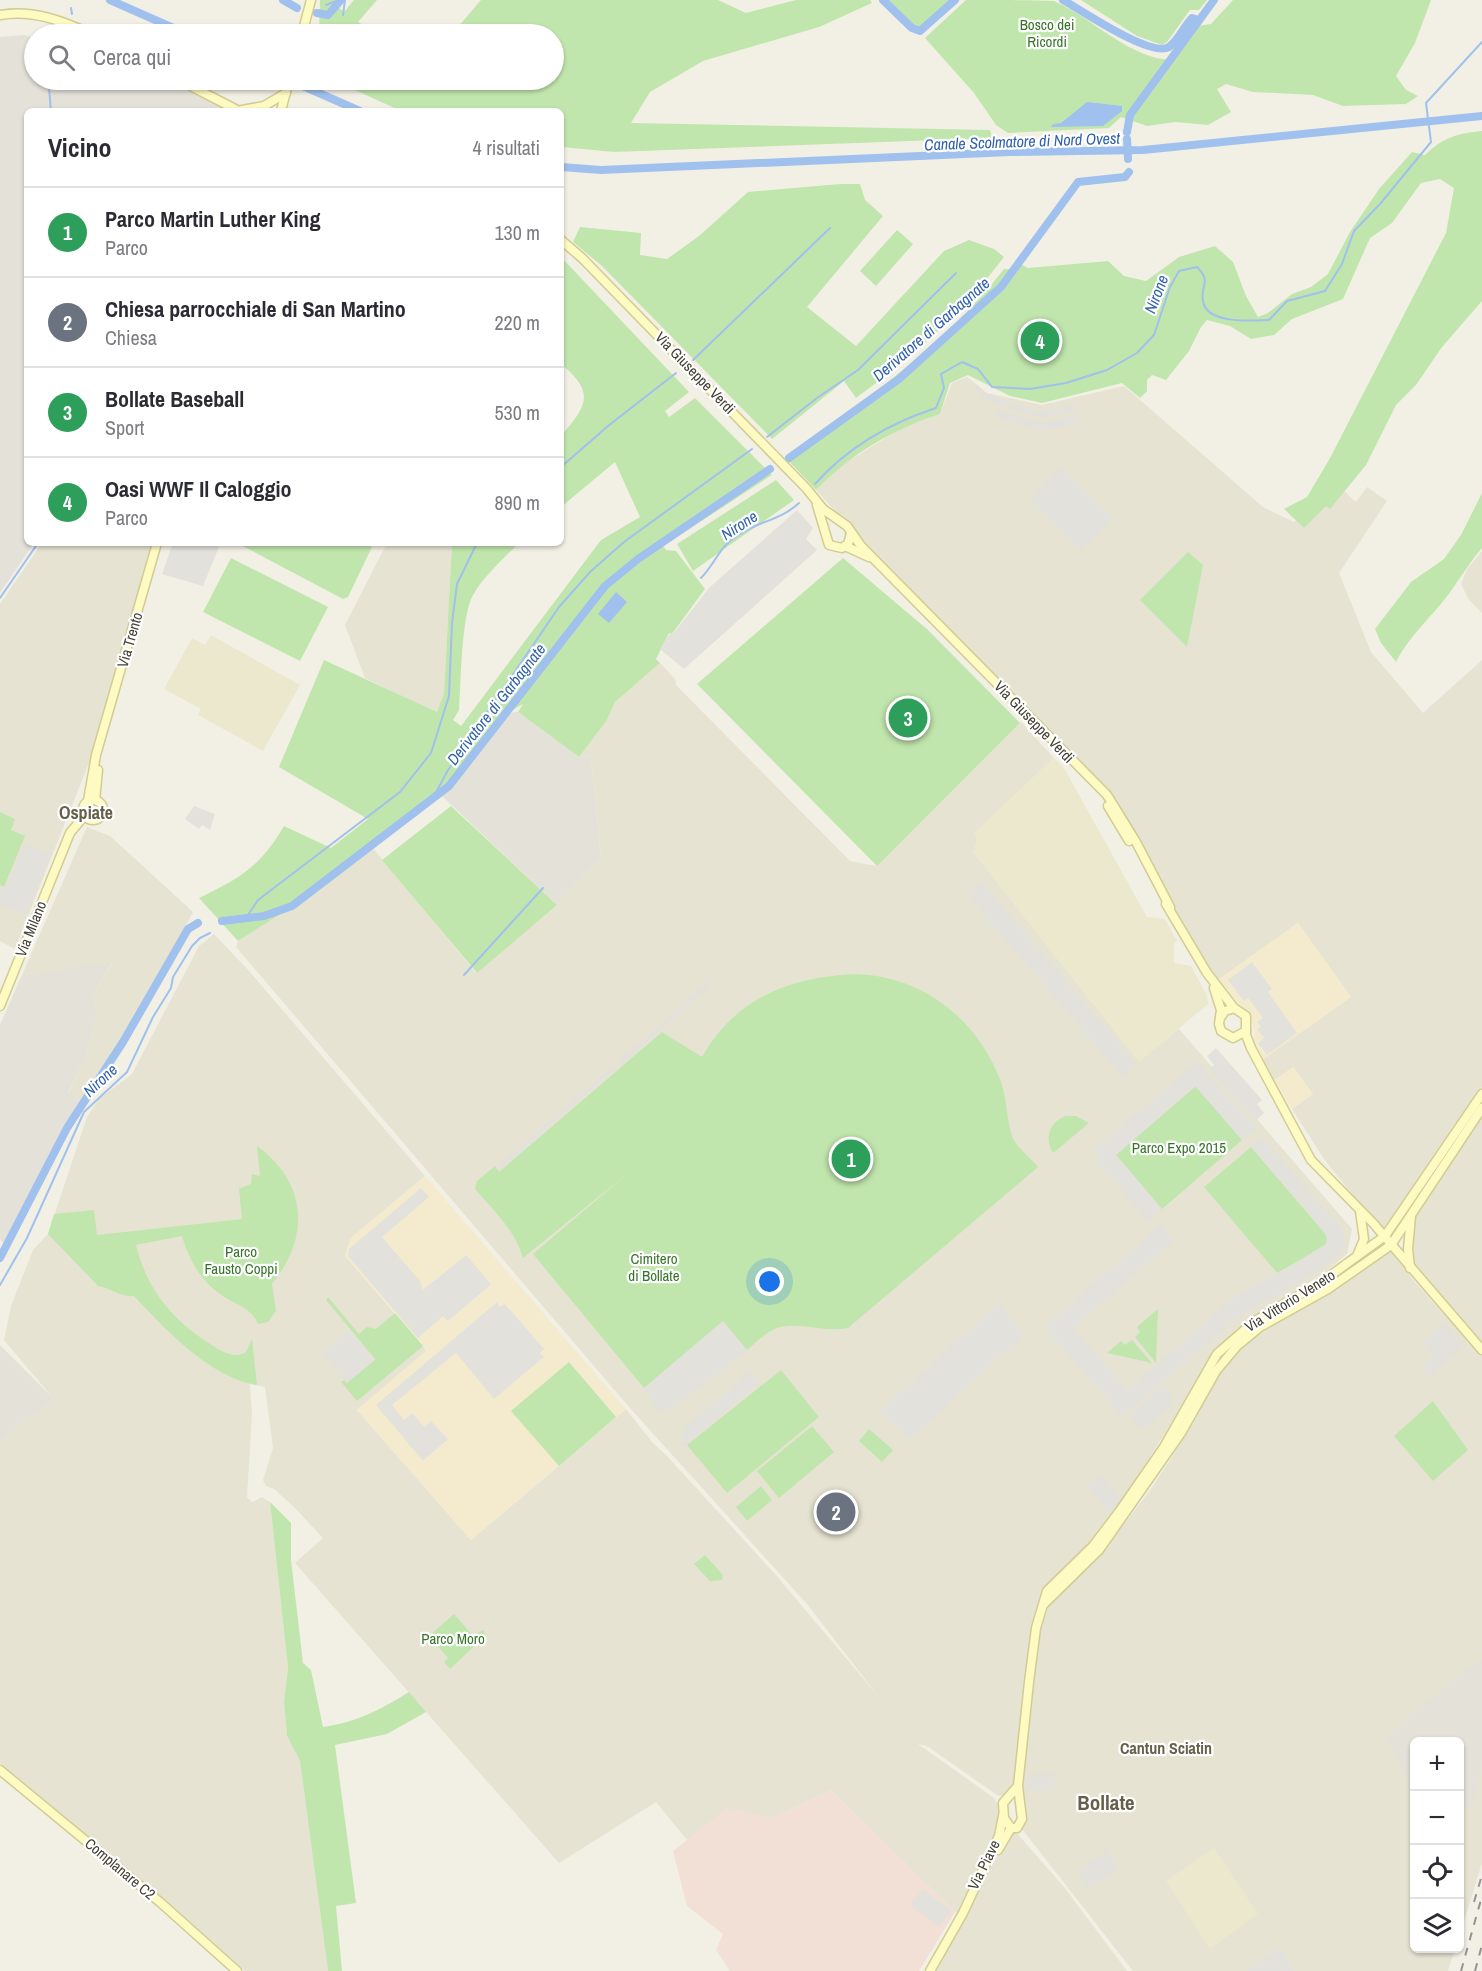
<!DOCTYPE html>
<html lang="it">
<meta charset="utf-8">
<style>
:root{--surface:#fff;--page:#f2f2f3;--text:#2b2b33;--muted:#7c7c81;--line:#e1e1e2;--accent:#1a73e8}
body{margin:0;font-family:"Archivo Narrow",sans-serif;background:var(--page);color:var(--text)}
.controls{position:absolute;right:18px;bottom:18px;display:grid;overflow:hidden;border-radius:9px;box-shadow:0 2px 4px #0004}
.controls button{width:54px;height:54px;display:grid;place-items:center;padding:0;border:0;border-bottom:2px solid var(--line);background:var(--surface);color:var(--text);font:30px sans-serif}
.you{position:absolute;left:770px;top:1282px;width:21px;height:21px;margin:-15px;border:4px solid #fff;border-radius:50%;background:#1a73e8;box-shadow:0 0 0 9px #1a73e833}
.badge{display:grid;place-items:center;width:39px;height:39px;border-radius:50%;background:var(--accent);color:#fff;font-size:20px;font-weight:700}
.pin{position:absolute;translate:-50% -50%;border:3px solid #fff;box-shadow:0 2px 6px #0006}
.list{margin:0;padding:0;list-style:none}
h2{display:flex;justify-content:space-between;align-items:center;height:78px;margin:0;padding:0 24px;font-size:26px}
h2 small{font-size:20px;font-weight:400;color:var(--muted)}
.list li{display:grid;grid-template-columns:39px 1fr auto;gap:18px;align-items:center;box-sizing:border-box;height:90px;padding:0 24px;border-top:2px solid var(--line)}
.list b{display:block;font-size:22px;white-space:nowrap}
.list p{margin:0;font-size:20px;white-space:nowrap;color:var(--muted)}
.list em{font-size:20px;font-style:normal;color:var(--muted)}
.icon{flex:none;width:33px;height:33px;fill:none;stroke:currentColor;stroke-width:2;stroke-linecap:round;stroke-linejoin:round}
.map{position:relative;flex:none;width:1482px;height:1971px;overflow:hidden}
.search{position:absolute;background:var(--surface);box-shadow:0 2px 4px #0004;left:24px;top:24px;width:540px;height:66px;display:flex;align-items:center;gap:15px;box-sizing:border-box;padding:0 21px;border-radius:33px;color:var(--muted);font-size:22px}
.panel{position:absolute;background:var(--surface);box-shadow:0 2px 4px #0004;left:24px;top:108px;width:540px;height:438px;border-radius:9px}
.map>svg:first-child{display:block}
.residential{fill:#e6e3d2}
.commercial{fill:#f4ebcf}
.industrial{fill:#e4e1d9}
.education{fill:#ebe8ce}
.medical{fill:#f2e0d7}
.green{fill:#c1e6ad}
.parking{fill:#e2e1dc}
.water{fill:#a0c0ee}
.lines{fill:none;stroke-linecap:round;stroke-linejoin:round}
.stream{stroke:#a0c0ee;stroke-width:2}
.canal{stroke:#a0c0ee;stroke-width:8}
.secondary-casing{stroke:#d1cc94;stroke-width:11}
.secondary{stroke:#fdfac2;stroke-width:8}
.rail{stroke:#949494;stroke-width:2;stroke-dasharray:8 8;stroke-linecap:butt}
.labels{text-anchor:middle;stroke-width:4.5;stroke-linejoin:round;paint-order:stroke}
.park-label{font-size:15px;fill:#377429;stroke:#fff}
.street-label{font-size:15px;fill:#434034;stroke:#fff}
.water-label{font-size:16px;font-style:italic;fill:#3061ad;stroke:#fff}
.neighbourhood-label{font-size:16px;font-weight:bold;fill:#66604b;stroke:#fff}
.quarter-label{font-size:18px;font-weight:bold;fill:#66604b;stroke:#fff}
.district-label{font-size:21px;font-weight:bold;fill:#66604b;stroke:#fff}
</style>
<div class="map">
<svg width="1482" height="1971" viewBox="0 0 1482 1971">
<rect width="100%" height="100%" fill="#f2f0e4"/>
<g class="residential">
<path d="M967,377L987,393L1042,405L1124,386L1263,507L1294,522L1334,482L1356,502L1367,487L1387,501L1339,573L1371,652L1423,713L1482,660V1087L1393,1221L1383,1233L1324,1159L1292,1109L1313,1094L1293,1067L1275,1080L1263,1059L1351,997L1298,923L1218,980L1176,918L1169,894L1111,796L859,538L816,490L839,467L906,425L940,414L952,383Z"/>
<path d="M42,543H152L92,755L15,949L0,941V604Z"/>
<path d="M387,543H452L444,693L437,713L365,678L345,625Z"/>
<path d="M1482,551V613L1469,600L1461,584L1467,569Z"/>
<path d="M660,663L675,679L676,685L850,861L876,866L1021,722L1054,758L975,833L977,841L973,852L1139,1061L1179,1029L1352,1229L1347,1254L1324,1273L1255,1315L1213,1351L1178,1413L1125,1496L1033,1624L1013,1785L1010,1793L1003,1796L997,1795L927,1746L918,1744L994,1798L1001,1810L1002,1816L991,1851L959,1912H955L831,1790L772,1818L727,1809L687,1840L656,1802L559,1863L295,1563L323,1538L295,1508L274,1489L266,1486L263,1480L273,1448L265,1387L250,1384L252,1414L247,1497L252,1502L262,1497L270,1502L288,1668L284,1701L287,1736L300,1761L328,1971H245L164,1899L0,1763V1443L53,1398L4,1340L11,1306L33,1250L48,1234L87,1117L99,1099L132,1074L199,946L214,934L249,971L425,1176L351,1238L345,1256L427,1351L357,1410L471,1540L626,1409L652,1442L667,1456L775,1574L878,1696L807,1604L629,1407L236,947L238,941L303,900L372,847L476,973L557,905L601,858L591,756L579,757L607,720L615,702Z"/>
<path d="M87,827L110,836L193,912L127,1035L82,1101L68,1094L84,1061L98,1014L93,997L112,963L22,975Z"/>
<path d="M1482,1116V1343L1411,1260L1413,1218Z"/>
<path d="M1391,1250L1414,1281L1482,1356V1863L1460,1934V1742H1414V1948L1455,1949L1448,1971H1133L1022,1829L1026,1816L1021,1787L1041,1629L1050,1603L1101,1554L1151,1489L1193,1424L1219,1373L1238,1350L1262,1330L1328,1292Z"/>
<path d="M1014,1830L1064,1887L1127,1971H936L970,1910L1006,1836Z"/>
</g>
<g class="commercial">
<path d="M1298,923L1351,997L1263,1059L1254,1040L1255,1032L1251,1018L1218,980Z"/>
<path d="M1293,1067L1313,1094L1292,1109L1275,1080Z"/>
<path d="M425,1176L626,1409L471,1540L357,1410L427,1350L345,1256L351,1238Z"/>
</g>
<g class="industrial">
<path d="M25,35L34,38V80H165L228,111H27V543H34L0,593V37Z"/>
<path d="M518,712L579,757L591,756L601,858L557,905L441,795L450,788L507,713Z"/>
<path d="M112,962L93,997L98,1014L84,1061L68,1093L82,1101L4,1243L0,1240V1025L22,975Z"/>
<path d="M0,1345L53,1398L0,1443Z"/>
<path d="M1482,1658V1766L1472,1806H1460V1742H1414V1790L1387,1740L1413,1712Z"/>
</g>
<g class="education">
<path d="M211,635L300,685L263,751L198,715L201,709L164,689L192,638L205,645Z"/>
<path d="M1054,758L1064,768L1147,917L1165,919L1177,941L1174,943V963L1191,966L1207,996L1208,1004L1139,1062L973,852L977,841L974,833Z"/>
<path d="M1214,1848L1258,1914L1210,1949L1166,1881Z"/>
</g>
<path class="medical" d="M831,1790L955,1912L919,1971H730L716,1950L723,1934L687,1906L673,1851L727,1808L772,1818Z"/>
<g class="green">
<path d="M320,0H335L333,3L344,12L354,0H377L358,22L380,34H319Z"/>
<path d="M481,0H718L746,13L796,0H870L872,3L819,27L703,61L650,92L631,123L990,130L992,138L614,152L561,147V111H401L333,80H554V34H452Z"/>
<path d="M888,0H953L918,28Z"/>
<path d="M966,0C984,0 1040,0 1054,1C1093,18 1129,59 1173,60L1197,26L1211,24L1233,0H1431L1415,43L1396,76L1406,90L1418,96L1406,104L1343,106L1313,95L1253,92L1226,84L1217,89L1231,112L1208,125L1175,122L1147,126L1121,117L1109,128L1008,133L996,125L974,93L925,38Z"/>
<path d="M1081,0H1207L1199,10H1190L1167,42L1162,45L1137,36Z"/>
<path d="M1482,131V301L1442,347L1416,385L1396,405L1366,465L1330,509L1326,506L1304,528L1284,509L1307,497L1329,460L1446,233L1454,188L1440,179L1421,183L1392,223L1370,238L1343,299L1292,319L1274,335L1251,339L1230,326L1207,320L1201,327L1189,351L1166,380L1152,375L1147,380V391L1140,398L1122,383L1042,403L1010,396L968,375L950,383L940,414C893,429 851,454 816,490L785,457C864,401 944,346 1004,269H1013L1019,263L1028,268L1108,261L1124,276L1146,281L1179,257L1215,246L1233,262L1246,296L1258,317L1268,313L1292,294L1311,287L1328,274L1350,232L1379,189L1412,152L1425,155C1442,138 1458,133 1482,131Z"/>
<path d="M840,184H860L865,200L883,216L807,307L856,346L944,251L969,240L994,249L1004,257C962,313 912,357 856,398L844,381L772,439L602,266L573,242L580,227L641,233L640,255L667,259L699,236L748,192Z"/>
<path d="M897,230L913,244L876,286L860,271Z"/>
<path d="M561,257L689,392L665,411L669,417L695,398L772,475L663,546L666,550L676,551L705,589L672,634L669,633L656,659L660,663L615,702L607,720L579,757L518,712L523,704L507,713L450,788L303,900L238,941L199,898C239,879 261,866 284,826L331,848L368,819L279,767L324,660L437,712L444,693L452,543H519C503,559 485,575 473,595C461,617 461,683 459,710L453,720L461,726L601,540L640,517L615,462L561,507V436C588,405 595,392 561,364Z"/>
<path d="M776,480L794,500L693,571L677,544Z"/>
<path d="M1482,493V548C1472,559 1466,570 1457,582C1439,611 1412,631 1396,662L1381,643L1375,629L1411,582L1444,559L1461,535Z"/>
<path d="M237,543H366L372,547L348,597L343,599Z"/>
<path d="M1188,552L1203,565L1187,647L1140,600Z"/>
<path d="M231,558L328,607L300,661L203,612Z"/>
<path d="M843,558L928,630L1020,723L877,866L697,684Z"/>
<path d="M451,806L557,905L477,973L382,860Z"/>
<path d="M0,812L15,819L11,830L25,836L4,887L0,885Z"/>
<path d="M856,974C922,976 978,1019 1001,1082C1007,1100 1007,1121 1012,1136C1016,1147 1031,1158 1038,1167L848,1328C823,1334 791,1317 769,1332C761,1337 754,1344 747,1350L722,1322L644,1388L533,1254L628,1173L523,1258C515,1230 494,1211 475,1189L477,1181L495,1166L499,1172L662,1032L702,1057C736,997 791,977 856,974Z"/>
<path d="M1196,1086L1242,1140L1162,1209L1116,1155Z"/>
<path d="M1066,1116H1076L1089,1123L1053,1153C1044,1138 1049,1122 1066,1116Z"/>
<path d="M257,1146C308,1183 310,1237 272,1284L276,1311L268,1322L258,1324C251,1307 237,1306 223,1296C201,1282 189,1260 182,1236L136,1245C147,1290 173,1321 212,1345C222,1352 235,1359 246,1352L252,1339L257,1385C210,1378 164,1328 134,1296C119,1297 111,1288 98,1286L48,1234L54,1214L94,1210L97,1235L242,1219L239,1189L251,1184L252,1174L260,1176Z"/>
<path d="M1251,1147L1327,1236L1326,1244L1278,1274L1204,1187Z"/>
<path d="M328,1297L359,1334L367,1327L376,1329L395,1313L423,1346L357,1401L341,1382L344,1380L347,1383L375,1359L326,1300Z"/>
<path d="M1158,1309L1156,1363L1135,1337L1140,1332L1137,1327Z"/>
<path d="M1132,1340L1152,1363L1107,1353L1121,1341L1125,1345Z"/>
<path d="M569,1362L616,1417L559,1466L511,1411Z"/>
<path d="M781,1370L819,1417L727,1493L687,1445Z"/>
<path d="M1433,1401L1468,1450L1433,1481L1394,1436Z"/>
<path d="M812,1426L834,1452L779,1498L757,1471Z"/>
<path d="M869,1429L893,1450L882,1462L859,1441Z"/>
<path d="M761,1486L772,1500L747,1521L736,1507Z"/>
<path d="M270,1502L291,1523V1560L303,1663L311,1670L323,1727C357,1722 380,1710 409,1692L426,1712L387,1734L335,1745L356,1903L336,1906L342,1971H328L300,1761L287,1736L284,1701L288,1668Z"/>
<path d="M705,1555L723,1575L722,1580L710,1581L694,1564Z"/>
<path d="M454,1614L473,1636L483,1630L486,1635L450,1669L444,1662L448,1658L429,1636Z"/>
</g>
<g class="parking">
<path d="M977,385L987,395L1041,412L1074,405L1075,411L1043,418L987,401L974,388Z"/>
<path d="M998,410L1041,423L1078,415L1079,423L1040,431L996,417Z"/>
<path d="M1062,467L1113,518L1081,550L1030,499Z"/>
<path d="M797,510L813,528L806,539L817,550L684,669L660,649L670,633L673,634L709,588Z"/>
<path d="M173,543H211L219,547L203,586L162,574Z"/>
<path d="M194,806L215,814L210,830L202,825L199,829L185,819Z"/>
<path d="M25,843L51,854L26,915L0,904V887L5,889Z"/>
<path d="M982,882L1137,1065L1123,1077L967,894Z"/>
<path d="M1252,962L1272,989L1268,992L1297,1033L1267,1055L1258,1043L1264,1038L1257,1029L1261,1027L1257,1022L1263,1018L1248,998L1244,1001L1228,980Z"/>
<path d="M707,984L709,986L622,1065L619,1061Z"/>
<path d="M1216,1048L1262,1100L1257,1104L1264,1113L1255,1121L1210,1069L1214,1065L1207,1056Z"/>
<path d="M1197,1062L1256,1128L1242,1140L1195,1086L1116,1155L1162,1209L1148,1221L1096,1161L1101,1157L1094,1150Z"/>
<path d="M614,1065L617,1068L501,1169L498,1166Z"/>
<path d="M1262,1137L1344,1232L1345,1242L1342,1251L1324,1267L1239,1316L1122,1417L1045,1327L1160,1225L1173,1241L1073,1328L1127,1390L1233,1298L1326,1245L1328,1241L1324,1231L1251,1147Z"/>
<path d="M421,1188L429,1197L382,1237L420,1281L423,1290L466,1255L491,1284L448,1321L443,1316L418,1338L348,1256L349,1249Z"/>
<path d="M497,1302L500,1307L505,1304L544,1349L540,1353L544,1357L494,1399L456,1353L392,1405L404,1420L412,1413L424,1427L431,1421L448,1439L423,1461L376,1405Z"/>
<path d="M998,1304L1025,1334L910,1439L879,1412Z"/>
<path d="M723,1321L747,1350L675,1407L661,1412L657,1409L644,1388Z"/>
<path d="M1444,1324L1463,1346L1430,1376L1422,1367L1434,1356L1423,1342Z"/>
<path d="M349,1330L375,1360L347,1383L322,1353Z"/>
<path d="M751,1371L760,1382L684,1446L681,1443L682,1433L687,1426Z"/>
<path d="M1165,1384L1173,1394L1169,1398L1173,1403L1142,1430L1129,1416Z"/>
<path d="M1100,1475L1121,1499L1111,1513L1087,1486Z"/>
<path d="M1054,1773L1055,1789L1029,1791L1027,1775Z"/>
<path d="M1106,1851L1118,1868L1090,1889L1077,1872Z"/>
<path d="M923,1889L951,1911L939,1927L910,1905Z"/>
<path d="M1279,1948L1294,1971H1247Z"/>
</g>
<g class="water">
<path d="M1087,102L1122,106V111L1103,126L1051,127L1053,124L1061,123Z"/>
<path d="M616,592L627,602L609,623L598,614Z"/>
</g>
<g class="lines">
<g class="stream">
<path d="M326,5L339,0"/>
<path d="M71,8L72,14"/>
<path d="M343,15L345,0"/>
<path d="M64,34L65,30"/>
<path d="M51,111L49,88L51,80"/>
<path d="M693,360L830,228"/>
<path d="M767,437L817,398L858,370L956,273"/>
<path d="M561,467L608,426L676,373"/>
<path d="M815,484C847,448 890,423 936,408L944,388L941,374L962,362L978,369L992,387L1030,389L1066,383L1107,370L1137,353L1154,335L1170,287L1179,271L1197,267C1212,282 1200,285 1203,301C1206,324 1251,321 1269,320L1287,301L1325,291L1342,264L1354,231L1380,204L1431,142L1426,103L1482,42"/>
<path d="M701,578C719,559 718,545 745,531C763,521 783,518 799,503"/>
<path d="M0,598L38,543"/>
<path d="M433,798L448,770L559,607L590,572L624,542L752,449"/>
<path d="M246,918L258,900L400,792L431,753L449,696L452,623L457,584L477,543"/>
<path d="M464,975L543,888"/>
<path d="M0,1285L27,1238L84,1112L127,1072L153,1017L171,988L173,977L192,946L200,938L210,933"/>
</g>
<g class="canal">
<path d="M110,0L187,34"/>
<path d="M283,0L297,8"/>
<path d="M883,0L912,28L920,31L955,0"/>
<path d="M1063,0C1081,10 1151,58 1169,47C1179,40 1184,26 1192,18L1199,20"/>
<path d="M317,13L328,15L341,0"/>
<path d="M289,80L360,111"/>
<path d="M1127,132L1130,115L1214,0"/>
<path d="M1127,139L1128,159"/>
<path d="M561,167L601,170L1010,152L1143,150L1482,116"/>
<path d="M789,458L899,379L1001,287L1078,182L1125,177L1129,172"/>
<path d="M222,921L264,916L292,906L449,786L605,586L638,559L770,469"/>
<path d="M0,1258L67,1128L123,1042L188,929L198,923"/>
</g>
<defs>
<g id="secondary">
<path d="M0,15C32,9 63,21 91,34"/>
<path d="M302,34L311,0"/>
<path d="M179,80L239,111"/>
<path d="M242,110L264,106L286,93"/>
<path d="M281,111L289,80"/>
<path d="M561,240L582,258L806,488L823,509L847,526L861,546L1107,795L1136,842L1170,907"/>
<path d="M817,505L829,545L842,548L848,544L851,533"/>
<path d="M845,546L869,557"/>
<circle cx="93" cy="810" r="10"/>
<path d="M95,800L98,770"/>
<path d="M88,801L96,755L157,543"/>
<path d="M1108,806L1129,841"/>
<path d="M1166,904L1207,973L1234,1008"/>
<path d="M1214,988L1221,1010L1219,1024L1221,1031L1233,1038L1246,1031"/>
<path d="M0,1006L70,833L84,816"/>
<path d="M1220,1018L1225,1011L1234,1008L1246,1016V1035L1251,1048L1311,1160L1373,1223L1482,1350"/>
<path d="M1357,1256L1364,1239L1360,1211"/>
<path d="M1410,1268L1408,1249L1411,1216"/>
<path d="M1044,1604L1099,1550L1181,1433L1216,1371L1237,1346L1260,1327L1328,1289L1391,1245L1482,1108"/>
<path d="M0,1770L161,1903L237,1971"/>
<path d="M1018,1786L1003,1803L1004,1818L1011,1828H1017L1022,1819L1018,1786L1029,1682L1036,1628L1047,1591L1093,1546L1119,1512L1164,1447L1217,1354L1255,1321L1320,1283L1385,1236L1482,1094"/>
<path d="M998,1850L1011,1828"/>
<path d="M930,1971L963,1913L999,1836L1003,1816"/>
</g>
</defs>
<use href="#secondary" class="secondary-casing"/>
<use href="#secondary" class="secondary"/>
<g class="rail">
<path d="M1474,1902L1482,1875"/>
<path d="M1461,1971L1482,1896"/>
<path d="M1475,1971L1482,1945"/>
</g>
</g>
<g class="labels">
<g class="park-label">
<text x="1047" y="30">Bosco dei<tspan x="1047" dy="17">Ricordi</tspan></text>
<text x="1179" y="1153">Parco Expo 2015</text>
<text x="241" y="1257">Parco<tspan x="241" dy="17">Fausto Coppi</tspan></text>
<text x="654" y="1264">Cimitero<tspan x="654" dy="17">di Bollate</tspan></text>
<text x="453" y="1644">Parco Moro</text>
</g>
<g class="street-label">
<text transform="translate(695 373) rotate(46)" y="5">Via Giuseppe Verdi</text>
<text transform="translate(130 640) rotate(-74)" y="5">Via Trento</text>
<text transform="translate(1034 722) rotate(46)" y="5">Via Giuseppe Verdi</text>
<text transform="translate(31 929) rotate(-68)" y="5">Via Milano</text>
<text transform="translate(1290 1301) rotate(-32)" y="5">Via Vittorio Veneto</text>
<text transform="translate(984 1865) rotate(-64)" y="5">Via Piave</text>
<text transform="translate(120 1869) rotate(40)" y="5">Complanare C2</text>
</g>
<g class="water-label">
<text transform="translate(1022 141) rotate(-2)" y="6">Canale Scolmatore di Nord Ovest</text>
<text transform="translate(1156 294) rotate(-69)" y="6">Nirone</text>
<text transform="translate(931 329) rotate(-41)" y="6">Derivatore di Garbagnate</text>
<text transform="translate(739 525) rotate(-33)" y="6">Nirone</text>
<text transform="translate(496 704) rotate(-52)" y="6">Derivatore di Garbagnate</text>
<text transform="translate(100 1080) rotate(-43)" y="6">Nirone</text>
</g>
<g class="neighbourhood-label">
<text x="1166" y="1754">Cantun Sciatin</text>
</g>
<g class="quarter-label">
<text x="86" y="819">Ospiate</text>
</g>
<g class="district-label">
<text x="1106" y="1810">Bollate</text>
</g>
</g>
</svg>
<div class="controls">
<button>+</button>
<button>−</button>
<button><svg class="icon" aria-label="locate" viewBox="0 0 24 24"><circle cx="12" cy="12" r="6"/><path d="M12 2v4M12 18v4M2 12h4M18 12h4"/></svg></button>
<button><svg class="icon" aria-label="layers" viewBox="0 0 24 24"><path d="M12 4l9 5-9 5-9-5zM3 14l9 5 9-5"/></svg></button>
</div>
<div class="you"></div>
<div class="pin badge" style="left:851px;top:1159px;background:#2e9e5b">1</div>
<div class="pin badge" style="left:836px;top:1512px;background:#6b7280">2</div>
<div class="pin badge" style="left:908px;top:718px;background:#2e9e5b">3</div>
<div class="pin badge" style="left:1040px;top:341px;background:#2e9e5b">4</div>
<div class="search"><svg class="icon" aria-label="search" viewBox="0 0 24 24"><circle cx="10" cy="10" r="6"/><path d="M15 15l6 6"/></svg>Cerca qui</div>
<section class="panel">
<h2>Vicino<small>4 risultati</small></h2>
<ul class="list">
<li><span class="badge" style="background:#2e9e5b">1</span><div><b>Parco Martin Luther King</b><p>Parco</p></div><em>130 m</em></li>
<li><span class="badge" style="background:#6b7280">2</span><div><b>Chiesa parrocchiale di San Martino</b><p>Chiesa</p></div><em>220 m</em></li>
<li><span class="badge" style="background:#2e9e5b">3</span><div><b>Bollate Baseball</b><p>Sport</p></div><em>530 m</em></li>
<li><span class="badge" style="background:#2e9e5b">4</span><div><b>Oasi WWF Il Caloggio</b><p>Parco</p></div><em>890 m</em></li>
</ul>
</section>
</div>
